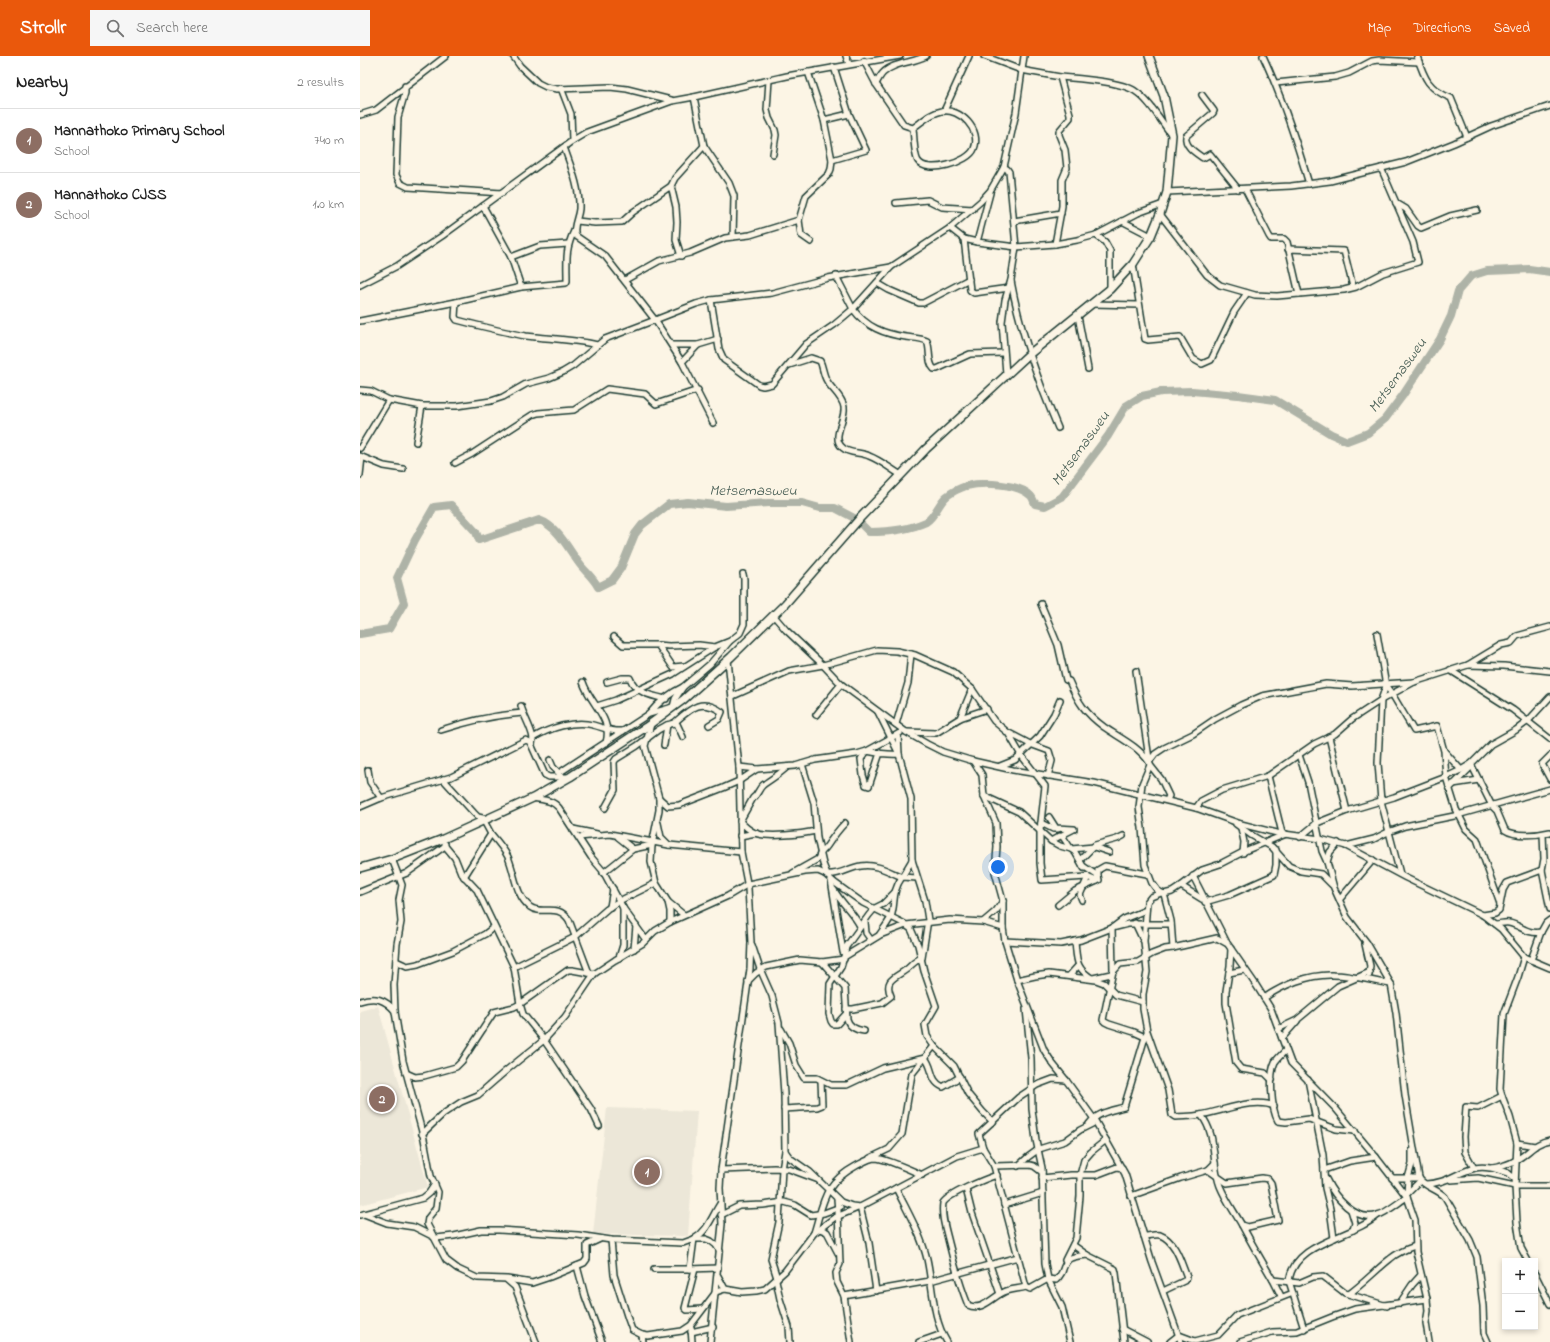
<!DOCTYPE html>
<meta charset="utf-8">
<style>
:root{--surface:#fff;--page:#f6f6f6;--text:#222;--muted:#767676;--line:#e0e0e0;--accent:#ea580c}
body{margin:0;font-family:"Indie Flower",sans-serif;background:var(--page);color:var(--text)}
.controls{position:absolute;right:12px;bottom:12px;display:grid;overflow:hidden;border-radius:0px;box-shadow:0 2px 6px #0003}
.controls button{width:36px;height:36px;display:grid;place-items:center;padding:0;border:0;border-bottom:1px solid var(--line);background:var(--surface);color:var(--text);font:20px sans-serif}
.you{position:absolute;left:638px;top:811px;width:14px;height:14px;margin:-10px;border:3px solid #fff;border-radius:50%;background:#1a73e8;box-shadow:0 0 0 6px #1a73e833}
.badge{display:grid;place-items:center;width:26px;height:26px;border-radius:50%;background:var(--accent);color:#fff;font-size:13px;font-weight:700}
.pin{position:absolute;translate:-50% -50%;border:2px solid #fff;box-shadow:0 1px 4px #0006}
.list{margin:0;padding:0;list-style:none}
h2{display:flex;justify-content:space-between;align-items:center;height:52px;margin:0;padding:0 16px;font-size:17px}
h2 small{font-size:13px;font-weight:400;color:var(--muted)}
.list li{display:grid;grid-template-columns:26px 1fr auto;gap:12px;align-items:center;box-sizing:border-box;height:64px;padding:0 16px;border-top:1px solid var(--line)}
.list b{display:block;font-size:15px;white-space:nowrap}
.list p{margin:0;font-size:13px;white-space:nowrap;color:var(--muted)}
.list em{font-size:13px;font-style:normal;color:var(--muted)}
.icon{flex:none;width:22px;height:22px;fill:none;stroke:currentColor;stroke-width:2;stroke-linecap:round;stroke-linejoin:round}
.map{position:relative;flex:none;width:1190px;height:1286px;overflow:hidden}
header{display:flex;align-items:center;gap:24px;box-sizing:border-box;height:56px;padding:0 20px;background:var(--accent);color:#fff}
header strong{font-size:19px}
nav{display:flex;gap:22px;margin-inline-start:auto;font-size:14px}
.search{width:280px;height:36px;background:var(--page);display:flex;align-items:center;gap:10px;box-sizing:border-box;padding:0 14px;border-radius:0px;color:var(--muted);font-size:15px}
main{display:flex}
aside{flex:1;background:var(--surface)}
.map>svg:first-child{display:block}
.built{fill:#ece7d8}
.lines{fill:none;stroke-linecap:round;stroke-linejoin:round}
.river{stroke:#aeb3a7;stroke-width:8}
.street-casing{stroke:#1f3d34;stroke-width:8}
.secondary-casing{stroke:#1f3d34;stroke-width:10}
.street{stroke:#fcf5e5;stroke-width:5}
.secondary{stroke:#fcf5e5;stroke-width:7}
.labels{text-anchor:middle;stroke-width:3.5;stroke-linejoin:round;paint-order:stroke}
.water-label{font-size:15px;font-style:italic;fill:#435a51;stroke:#fcf5e5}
</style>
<header>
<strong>Strollr</strong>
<div class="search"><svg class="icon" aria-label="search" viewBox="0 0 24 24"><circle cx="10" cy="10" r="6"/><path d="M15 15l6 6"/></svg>Search here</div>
<nav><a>Map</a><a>Directions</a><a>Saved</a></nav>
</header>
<main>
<aside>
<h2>Nearby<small>2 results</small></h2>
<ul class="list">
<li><span class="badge" style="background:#8d6e63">1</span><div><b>Mannathoko Primary School</b><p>School</p></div><em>740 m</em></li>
<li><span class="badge" style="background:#8d6e63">2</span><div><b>Mannathoko CJSS</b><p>School</p></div><em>1.0 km</em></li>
</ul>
</aside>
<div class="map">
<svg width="1190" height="1286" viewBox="0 0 1190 1286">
<rect width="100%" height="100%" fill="#fcf5e5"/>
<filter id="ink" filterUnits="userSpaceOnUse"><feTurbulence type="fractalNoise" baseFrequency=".025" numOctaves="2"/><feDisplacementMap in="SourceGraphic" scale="8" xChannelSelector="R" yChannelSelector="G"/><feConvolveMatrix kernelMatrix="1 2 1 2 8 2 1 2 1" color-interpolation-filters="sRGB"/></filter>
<g filter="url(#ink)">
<g class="built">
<path d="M18,950L68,1131L0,1149V955Z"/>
<path d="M247,1052L337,1055L328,1180L233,1178Z"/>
</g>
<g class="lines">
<path class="river" d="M0,578L29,573L44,547L37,522L55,484L74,451L91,449L116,476L119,484L179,464C199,471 209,495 222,511C228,518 234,523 238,531L252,524L261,512L275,478L282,469L309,448L328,446L366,450L408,447H442L460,452H475L496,463L509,476C528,476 548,474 566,466C575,461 579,446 587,440C592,436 600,432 606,430C623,426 658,427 671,440C673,442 674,446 675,448L685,450L702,441L748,380L766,350L782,340L801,336L832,335L878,339L915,344L971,378L987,385L1008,377L1025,363L1043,339L1080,283L1091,260L1098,235L1111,220L1127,215L1152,214L1169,213L1190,216"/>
<defs>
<g id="street">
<path d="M153,0L160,10L178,27L186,31L197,33L250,31L267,33L311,44"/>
<path d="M486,0L489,8"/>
<path d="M624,0L661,14L700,21L710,58V62L699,75V79L705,94L707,112L702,124V150L695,188"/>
<path d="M903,0C922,41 936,84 949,128"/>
<path d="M1057,0C1064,22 1069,34 1091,42L1107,81"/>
<path d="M504,5L516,28L544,69L553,72C562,66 570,57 582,55C600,52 622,74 614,93C609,106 567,119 558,105C554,99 554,80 553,72"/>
<path d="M448,16L464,64"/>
<path d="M700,21C716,22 763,26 775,35C790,45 800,64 811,78"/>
<path d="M409,24L407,54L409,62L415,74L416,79L413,98"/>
<path d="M916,27L975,21L989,17L1012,5L1019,4L1059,6"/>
<path d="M516,28C518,24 520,20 523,17C534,6 553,7 566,0"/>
<path d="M45,30V37L38,61L36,119L40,127L48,131L142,137"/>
<path d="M201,32L211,58L212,85"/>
<path d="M842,39L854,55L853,57L826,80C824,90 836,97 843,102L850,98L878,133"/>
<path d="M334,41L344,90L369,127L374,140L373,181L390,179L439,164"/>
<path d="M584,55L609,0"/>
<path d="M0,59L16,54L86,0"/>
<path d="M204,91C211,111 220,132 219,153C218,163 212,171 216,180L245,200L295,264L336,248L351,244L412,237L468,222L531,211L590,172L621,145L630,135L644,111L656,57L664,0"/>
<path d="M472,104L464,64L489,58"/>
<path d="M644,111L647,113L649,116L656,191L651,224L645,244L642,266L646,318"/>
<path d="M311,130L315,122L344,90"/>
<path d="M885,133L909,180L911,183H924L927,186L939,238"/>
<path d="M807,136L931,130L970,125L1046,106L1094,87L1131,70L1190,50"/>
<path d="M630,137L617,186L656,191L695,188L717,184L736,179L778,157L803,148"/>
<path d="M536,147L568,144L582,151L613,153"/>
<path d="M1036,147L1046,153L1058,170L1061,172L1090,160L1117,154"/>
<path d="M123,150L151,201L161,231"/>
<path d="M800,158L847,219L860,229L895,239L917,240L984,234L996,231L1023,217L1058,206L1053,186L1021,112"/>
<path d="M217,165L235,167L262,166L273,156L311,130L316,151L317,166L316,184L321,200"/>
<path d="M654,165L701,157"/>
<path d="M762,165L791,180"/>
<path d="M590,172L604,183L617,186"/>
<path d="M736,179L745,186L750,195V233"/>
<path d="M604,183L610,234L614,237L649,232"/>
<path d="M451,186L441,179L439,164L446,140L469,118L471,113L472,104L506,94L489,58L474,11"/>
<path d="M928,193L984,195L993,231"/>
<path d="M151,201L180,190L208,188"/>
<path d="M773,208L785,283L788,284L820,281L833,303L842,308L851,304L874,256L887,237"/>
<path d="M476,220L493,253L531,211"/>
<path d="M265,224L299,205L330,197L365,182L373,181"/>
<path d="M651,225C660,276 678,325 698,372"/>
<path d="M517,227L529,234L559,247H563L609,223"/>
<path d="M0,229L37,210L82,180L212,85L227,76L312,45L334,41L427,20L540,0"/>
<path d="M351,244L359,293L364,304L399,329L403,330L412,328L446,288L474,269L493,253C506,271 524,278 546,281C553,282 561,282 567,285C571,294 567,306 574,313H577L610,298L644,297"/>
<path d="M96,246L95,261L97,264C120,270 143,276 166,280C190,283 213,283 237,289"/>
<path d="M732,248L779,249"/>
<path d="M718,260L728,313"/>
<path d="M0,265L96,246L161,231L206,227L207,225C207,204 205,194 214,175"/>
<path d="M313,289H338L322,306"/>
<path d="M338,289L358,283"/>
<path d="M429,309L451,302L460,305C463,311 463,319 467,325C472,334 482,340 484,351C486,364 470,382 483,392C489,398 501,396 509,400C520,404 531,413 541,419"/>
<path d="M0,334L11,335L29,344L62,350H97L131,345L143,341L166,328L189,322L203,316L213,310L245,283L295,264L322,306L353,367"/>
<path d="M56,386L62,350"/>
<path d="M0,392L29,344"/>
<path d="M0,400L2,401L0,419"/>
<path d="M2,401L24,410L43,413"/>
<path d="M95,407L112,398L172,359L178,357L214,354L247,333L285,338L296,348L338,334"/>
<path d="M681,548L698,589L706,624L709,625C718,646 725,657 744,671C760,682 778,690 789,706L795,698L804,692L833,678L855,663L881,649L902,640L966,628L992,630L1054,626"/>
<path d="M414,560L426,574L463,609L481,628L546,676L567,688L583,696L613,705L653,714L734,727L836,752L881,768L917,777L960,783L986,790L1046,822L1123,859L1141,873L1164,901L1190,912"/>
<path d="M1017,578L1026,630L1021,644L1018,707L1021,745L1040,818"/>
<path d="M254,581L263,589H298L313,611L324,610"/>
<path d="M298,589L309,590L339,589L355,591"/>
<path d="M1108,609L1144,610L1190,615"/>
<path d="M1090,614L1153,654L1190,683"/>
<path d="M776,615L790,709L782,728L779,751L782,772L785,809L792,827L798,835L804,838L812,836L821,830L842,814L860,808L887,794L926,778"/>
<path d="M223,626C230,648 253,662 246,687"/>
<path d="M247,626L262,622H270C275,637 292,640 306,643"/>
<path d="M1026,630L1032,638L1054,675L1077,670L1084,695L1086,721L1096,753L1106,773L1117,783L1140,848"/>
<path d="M323,631L350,608L369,586"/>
<path d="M373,640L429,615L463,609L517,594L537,595L555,599L593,616L612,633L634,665L647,676L670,688L689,695L692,705L688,720"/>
<path d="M161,650C164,661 171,671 173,682"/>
<path d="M237,650L256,644L313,618L355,591L370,585L380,577L384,568V523L383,518"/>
<path d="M456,659L481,628"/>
<path d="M600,662L612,633"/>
<path d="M314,667C330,653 341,641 362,656L359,663L349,669"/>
<path d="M291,668L285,690L299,742V754L292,789L291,806L296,827L308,846L310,855V866"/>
<path d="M536,668L548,627L551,598"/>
<path d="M307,669L314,667L317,668L323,681"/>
<path d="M81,674C108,665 135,659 163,657"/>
<path d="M547,676L576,677L600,662L627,653"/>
<path d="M648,677L661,699L685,730L680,775V807L682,824L727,821L737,825L739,824L738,820L723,810"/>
<path d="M969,681L987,755"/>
<path d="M172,689L173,682C189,672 214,664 233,669C245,672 251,676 263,675"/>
<path d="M1085,696L1101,714"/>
<path d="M520,697L509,730L506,729L503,719L501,703L507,695C517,697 529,699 539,698L538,678L540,677"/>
<path d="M939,699L948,726L962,795L967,806"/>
<path d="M1190,700L1182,708L1190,723"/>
<path d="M190,704L193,711L199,717"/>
<path d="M613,705L622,719L624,740L636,767L637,791L635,816L643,845V872L645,885L657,924L684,994L693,1008L706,1024L734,1063L765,1118L792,1206L821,1286"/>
<path d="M442,708L454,747L457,782L463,808L467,818"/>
<path d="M1111,708L1132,750L1137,755L1145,774C1155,781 1178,779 1190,776"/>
<path d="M790,709L801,723L809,740L807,744"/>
<path d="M640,710L655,704L680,680L694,658L700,644"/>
<path d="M379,711L397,713"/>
<path d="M427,711C420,718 411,723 403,729C398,733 398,739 393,742L380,765C384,770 389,774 395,777C408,782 442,778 456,775"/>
<path d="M8,714L10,726L21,742"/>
<path d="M908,720L922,777"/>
<path d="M201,721L199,717L289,658L313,651L315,643L323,631C310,637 298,647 289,658"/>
<path d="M83,723L114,757L118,761L127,763"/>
<path d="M1093,728L1119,724"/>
<path d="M1089,733L1112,710"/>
<path d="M624,740L659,756L691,785L700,790L711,793L715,796L724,812"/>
<path d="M173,742C183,744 193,744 199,752L231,801L243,815L263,852L286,884"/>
<path d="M299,742L308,750L319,749L363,732L379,725L397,713L435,710L455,704L497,698L507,695L538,678"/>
<path d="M0,751L21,742L91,721L166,684L170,686L185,719L189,721H210"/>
<path d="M245,752L255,734L254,706L256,703L277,690L298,674L307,669L304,689"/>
<path d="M836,752L841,745L862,734L908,720L954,688L975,678L992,663L1021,644L1054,626L1108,609L1141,589L1151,587L1157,580L1190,571"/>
<path d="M689,761L696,772L714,773"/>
<path d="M298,767L301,781L309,789"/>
<path d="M681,767L693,773H698"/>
<path d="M876,768L891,779L912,791L929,810L941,815L961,818L972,829"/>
<path d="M881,772L884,786L883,797"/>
<path d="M213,773L237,778"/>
<path d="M131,778C137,785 144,793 148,801C155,817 155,839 170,851C182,860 197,846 209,864L229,917"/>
<path d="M1183,778L1184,803L1182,814L1190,853"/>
<path d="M380,780L396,777"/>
<path d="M219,781L250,778L309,789L381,796"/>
<path d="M258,781L273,793"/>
<path d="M703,781L711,793L734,791L749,796"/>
<path d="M940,781L957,767L987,755L1034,741L1086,721L1101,714L1111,708L1131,688L1156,674L1168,665L1190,641"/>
<path d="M691,785L700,780L703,781L704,778L712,774"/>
<path d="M978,787L970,796L967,806L974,832L987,861L1007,887L1031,928L1036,957L1045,1039L1059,1122C1064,1131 1078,1133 1085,1141L1110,1184L1117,1201L1123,1250L1124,1277L1128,1286"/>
<path d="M85,790L95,802L101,817L117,834L154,911L160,948L163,958L184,984L231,1053L239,1070"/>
<path d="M986,790L1014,783L1028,776L1045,770L1094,760L1190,733"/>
<path d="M32,803L42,829L39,844L41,866L37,888L34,929L35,956L43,1005L64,1083L71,1120L78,1136L76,1152L68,1162L67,1168L86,1204L98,1213L117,1222L147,1223L172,1227L190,1221L224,1207L227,1203V1189L240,1183"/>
<path d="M720,804L735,789L757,783L763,780"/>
<path d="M243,817L273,793L292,789"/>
<path d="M433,817L458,803C460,795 463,796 467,790C473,781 477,775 485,767"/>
<path d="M465,818C478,820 488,812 501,810C515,807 530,816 542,821L552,804"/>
<path d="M738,820V814L745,810L787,818"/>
<path d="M833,820L867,887L896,929L911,953L931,1007L976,1053L1016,1101L1047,1141L1055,1164L1056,1196L1067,1243L1068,1255L1066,1267L1069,1286"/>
<path d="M104,821L131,778L124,765"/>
<path d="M471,824L483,896"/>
<path d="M821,830L842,843"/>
<path d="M474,834C481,847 493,856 500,870"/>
<path d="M0,836L47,817L85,790V788"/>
<path d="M801,837L791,841L787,846L784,885L787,916L783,938V953L787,975L808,1034L812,1059L815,1061C823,1060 832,1061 840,1059C861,1056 894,1041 914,1050"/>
<path d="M804,838L811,865L813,892L857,882L866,887"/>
<path d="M980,843L1013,804"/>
<path d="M722,844L720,839L727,823V820"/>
<path d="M308,846L324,859"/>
<path d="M845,846L869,839L914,819L916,809V794"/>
<path d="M698,849L715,835L737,825"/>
<path d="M250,851L253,833"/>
<path d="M1123,859L1135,857L1139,854L1143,834L1147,827L1182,814"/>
<path d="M505,865L506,877L511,884"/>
<path d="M623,866L636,855L643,845"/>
<path d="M775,867L783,884"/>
<path d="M1135,868C1140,868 1145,866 1149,867C1160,869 1168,879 1181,876L1186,867L1190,864"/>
<path d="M520,878C524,872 528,867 531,861C536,846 531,837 542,821L557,822"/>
<path d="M645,885L701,888L721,884L752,872L768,868H811"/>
<path d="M715,885C717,904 715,912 733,923"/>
<path d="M1005,888L1010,910L1009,919"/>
<path d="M392,889L400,913L412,940L419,967L424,1038L425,1095L430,1102L450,1116L481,1146L492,1150L500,1151L509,1187L516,1235"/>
<path d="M274,893L276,870"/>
<path d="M871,893L870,910L866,935V947L876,1007L881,1013L905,1017L912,1024"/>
<path d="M484,901L486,891L509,859L515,852L523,848L535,836"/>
<path d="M1164,901L1158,921L1144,958L1140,1033L1142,1040L1150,1061L1157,1087L1155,1130L1157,1166L1161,1192L1168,1205"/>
<path d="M259,902L263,889V852"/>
<path d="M1171,904L1181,876"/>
<path d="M36,905L47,910L58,908L93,895L125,878L134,871"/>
<path d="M462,906L485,932L487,963C489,971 497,974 504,975"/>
<path d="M154,911L215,881L247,853L259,845L296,827"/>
<path d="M869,917L884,914"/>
<path d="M709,920L718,910"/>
<path d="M733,922L751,918L760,908L778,906L792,898L805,893L813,892"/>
<path d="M657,924L675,920L689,918L736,924L744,927L756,939L783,946"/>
<path d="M388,925L396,917L406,911L440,904L462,906L484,903"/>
<path d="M904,942C923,929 949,918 973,919C992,919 1012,925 1031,928"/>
<path d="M0,945C15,940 25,943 35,955"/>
<path d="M486,953H493L522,947L531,940C523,923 537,921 547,913C552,909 555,904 562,902L568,864L565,845L552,804L551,743L539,698L518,656"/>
<path d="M666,953L671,1002L672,1053L676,1084L682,1112L685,1208L688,1223L702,1251L710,1286"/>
<path d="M486,958L477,968H473L471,965L469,958L470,928L481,911L484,901L520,879L546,869L590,864L623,866L643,872"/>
<path d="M421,973L429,987L436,1009L444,1022H457L471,1029H487L523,1012L565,1002C574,1012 569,1025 583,1031L600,1021"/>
<path d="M918,973L937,964L978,930L1010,916"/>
<path d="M785,981L774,976L749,968L745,966L743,964L753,915L752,872L764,863L786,854"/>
<path d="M922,982L937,965"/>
<path d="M925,995C922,998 918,1002 915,1006C909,1018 911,1053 918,1065L926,1066L949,1063L976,1073L995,1075"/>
<path d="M46,1017L55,1021L64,1020L96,1011L102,1005L134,956L154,951L160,948L208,914H212L234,918"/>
<path d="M948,1024L963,1099L965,1132L970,1153L974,1182"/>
<path d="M424,1053L457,1051L462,1049L461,1025"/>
<path d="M841,1059C858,1080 851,1107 860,1130C866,1145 876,1158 884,1173C893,1190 903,1207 913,1224L939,1227L953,1221L963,1220L985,1237L1027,1250"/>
<path d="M729,1068C738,1056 750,1055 764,1051L786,978"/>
<path d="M62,1078L83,1058L101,1046L118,1039L148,1013L184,984L205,961L234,918L255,904L283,887L295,875L310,866L368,840L388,828L445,816L458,815L465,818L475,827L503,847L543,867L551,873L558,889L564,915L576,950L565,969L567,980L574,990L594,1010L608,1038L623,1056L633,1066"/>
<path d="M1157,1087L1175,1090"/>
<path d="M510,1102L529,1093L542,1078L552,1018L574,990"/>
<path d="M634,1110L666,1231"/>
<path d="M658,1110L668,1101L679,1093L705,1085L720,1074L732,1068"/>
<path d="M1114,1112L1105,1096L1104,1081L1106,1051L1118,1052L1142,1040"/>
<path d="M1132,1112L1148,1117L1155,1123"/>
<path d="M361,1114L414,1112L429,1113L456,1123"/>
<path d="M848,1114L867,1127L902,1122L908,1123L911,1127L918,1164L888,1171L882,1169"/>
<path d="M964,1114L990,1105L1016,1101"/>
<path d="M682,1116L674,1110L670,1109L634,1110L623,1092L619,1078L659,1041L677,1029L693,1023L706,1024"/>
<path d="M637,1119C625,1123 588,1138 583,1147C581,1161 586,1174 589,1187C594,1208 600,1229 608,1249C622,1256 632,1241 644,1236C650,1233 659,1233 666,1231L670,1233L688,1223L696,1224C700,1221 700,1219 702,1216C707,1200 711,1201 727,1199"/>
<path d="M682,1122L711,1119H736L757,1111L762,1112"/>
<path d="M1032,1122H1059"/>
<path d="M966,1123C974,1140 995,1167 1018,1159C1026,1157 1039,1146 1047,1141"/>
<path d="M1091,1124L1118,1122L1155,1130H1190"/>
<path d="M1066,1128C1088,1127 1095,1117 1115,1112C1120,1111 1124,1111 1130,1112C1137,1112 1150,1108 1156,1104C1170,1097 1173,1087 1190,1084"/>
<path d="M536,1132C547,1155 561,1178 567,1203C573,1230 572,1262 587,1286"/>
<path d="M606,1133L612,1157L640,1238"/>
<path d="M1047,1138L1048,1122L1052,1108V1095"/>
<path d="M1047,1138L1060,1125"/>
<path d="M771,1140L821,1122L848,1114L855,1107"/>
<path d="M477,1143L478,1155L480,1208L476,1217L477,1226L484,1240L570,1225L658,1201"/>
<path d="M644,1149L683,1137"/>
<path d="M991,1154L995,1167L993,1174"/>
<path d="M4,1158L27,1167L54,1171L76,1182L94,1180L121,1174H139L218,1179L251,1184L323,1187L334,1183H346L351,1185L356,1189L360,1195"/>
<path d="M0,1159L63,1142L69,1137L75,1128"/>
<path d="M361,1159L379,1150L403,1149L424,1146L435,1149L451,1159L464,1157L480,1151"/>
<path d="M460,1173L467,1176L478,1197"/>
<path d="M454,1177C464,1145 463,1128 496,1110C502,1107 509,1102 516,1102C526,1103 551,1114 562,1119"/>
<path d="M784,1180C789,1180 795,1178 800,1179C816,1185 821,1207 827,1221L824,1225L803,1235"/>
<path d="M251,1184L254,1219L268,1263L272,1274L282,1279L288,1280L322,1275L331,1269L356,1236L365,1233"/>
<path d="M713,1189L727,1199L755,1213L756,1217L764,1286"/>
<path d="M705,1204L716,1182L720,1140V1119L724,1104L731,1096L746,1084"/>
<path d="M217,1210L225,1240L242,1286"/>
<path d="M358,1212L330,1213L334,1183C348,1175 352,1160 360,1148"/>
<path d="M294,1213H330"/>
<path d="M335,1213L325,1252L327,1254L342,1253"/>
<path d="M1175,1218L1190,1248"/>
<path d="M358,1220L365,1233L382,1236L396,1235L405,1233L425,1215L454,1177L474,1162L500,1151L597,1100L623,1092"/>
<path d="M417,1222L411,1203L419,1166L422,1113L425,1095"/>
<path d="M147,1224L155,1231L176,1286"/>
<path d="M416,1224L420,1243L429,1271L430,1286"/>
<path d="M913,1224L921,1240"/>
<path d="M989,1238C1004,1227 1016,1214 1030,1203C1037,1197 1046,1193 1055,1190"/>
<path d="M484,1240L491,1286"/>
<path d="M1040,1247L1052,1229L1061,1219"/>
<path d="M331,1272L332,1286"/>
<path d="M762,1273L787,1286"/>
<path d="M944,1273L929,1225C934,1185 993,1182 1018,1159"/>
<path d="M331,1276L353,1271"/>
<path d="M282,1279L283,1286"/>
<path d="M819,1279L835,1285L858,1279L877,1259L933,1237"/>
<path d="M350,1286L362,1168L360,1132L361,1114L390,913L391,886L388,832L381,796L379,711L368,604"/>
<path d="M559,1286L582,1278"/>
<path d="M810,1286L819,1279"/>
<path d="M880,1286L912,1276L937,1275L972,1261L995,1253L1067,1243"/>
</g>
<path id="secondary" d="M0,812L32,803L83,783L173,742L210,721L286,671L323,644L371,601L425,548L501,461L566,393L667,300L750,233L773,208L791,180L800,158L807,136L812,79L804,40L789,0"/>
</defs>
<use href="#street" class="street-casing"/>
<use href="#secondary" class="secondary-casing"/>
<use href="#street" class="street"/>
<use href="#secondary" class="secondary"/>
</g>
</g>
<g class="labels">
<g class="water-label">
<text transform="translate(1037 319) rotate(-54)" y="5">Metsemasweu</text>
<text transform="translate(720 392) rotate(-54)" y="5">Metsemasweu</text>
<text x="393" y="439">Metsemasweu</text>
</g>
</g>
</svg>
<div class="controls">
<button>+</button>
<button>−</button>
</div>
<div class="you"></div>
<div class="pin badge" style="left:287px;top:1116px;background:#8d6e63">1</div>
<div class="pin badge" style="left:22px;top:1043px;background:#8d6e63">2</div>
</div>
</main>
